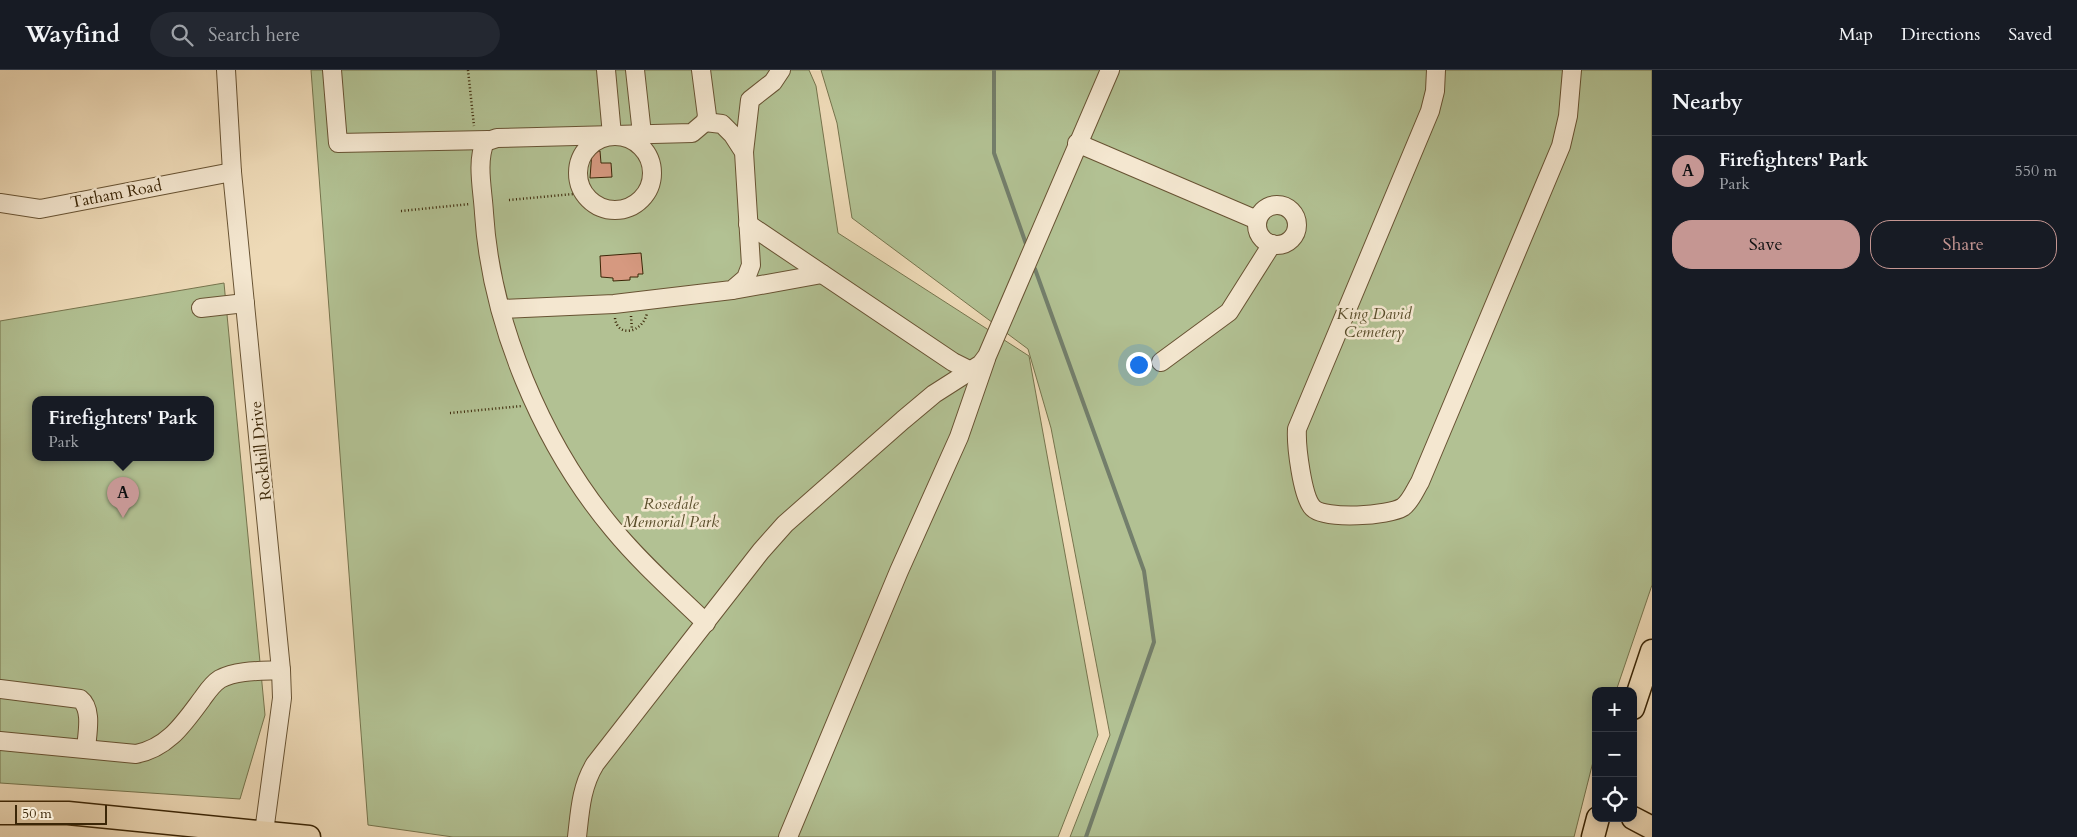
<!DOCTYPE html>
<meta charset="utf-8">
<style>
:root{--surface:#171b24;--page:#242831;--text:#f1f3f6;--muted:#9ea1a6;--line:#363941;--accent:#c59692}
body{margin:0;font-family:Cardo,serif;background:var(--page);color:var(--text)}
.controls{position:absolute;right:15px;bottom:15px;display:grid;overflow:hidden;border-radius:10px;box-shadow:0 2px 12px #0003}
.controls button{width:45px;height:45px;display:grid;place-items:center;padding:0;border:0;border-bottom:1px solid var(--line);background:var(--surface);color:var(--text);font:25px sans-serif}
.scale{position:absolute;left:15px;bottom:12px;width:92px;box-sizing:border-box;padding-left:5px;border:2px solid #3b2607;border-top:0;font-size:14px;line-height:18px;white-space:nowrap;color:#3b2607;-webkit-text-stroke:4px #f4e7d0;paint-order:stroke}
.you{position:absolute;left:1138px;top:294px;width:18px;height:18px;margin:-12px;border:4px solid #fff;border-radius:50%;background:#1a73e8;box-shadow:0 0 0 8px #1a73e833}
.badge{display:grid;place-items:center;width:32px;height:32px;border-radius:50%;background:var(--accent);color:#111;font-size:16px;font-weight:700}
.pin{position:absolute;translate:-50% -41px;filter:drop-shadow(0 1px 2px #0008)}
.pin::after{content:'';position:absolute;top:26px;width:18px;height:15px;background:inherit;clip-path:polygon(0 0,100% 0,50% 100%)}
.popup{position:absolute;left:32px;top:326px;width:182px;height:65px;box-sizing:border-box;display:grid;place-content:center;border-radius:10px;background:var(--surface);filter:drop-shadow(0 1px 4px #0005);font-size:16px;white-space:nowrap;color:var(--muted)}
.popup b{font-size:19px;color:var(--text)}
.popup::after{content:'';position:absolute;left:50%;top:100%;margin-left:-10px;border:10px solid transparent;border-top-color:var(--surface)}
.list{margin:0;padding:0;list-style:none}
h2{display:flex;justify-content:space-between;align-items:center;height:65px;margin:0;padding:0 20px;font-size:21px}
h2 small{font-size:16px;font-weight:400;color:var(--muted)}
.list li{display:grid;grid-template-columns:32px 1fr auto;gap:15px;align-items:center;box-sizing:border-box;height:70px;padding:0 20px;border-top:1px solid var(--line)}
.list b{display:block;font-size:19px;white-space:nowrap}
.list p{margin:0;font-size:16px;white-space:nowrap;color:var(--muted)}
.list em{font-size:16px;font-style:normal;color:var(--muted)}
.actions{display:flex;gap:10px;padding:15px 20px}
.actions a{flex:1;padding:11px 0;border:1px solid var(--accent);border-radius:20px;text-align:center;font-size:18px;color:var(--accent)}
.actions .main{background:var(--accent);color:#111}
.icon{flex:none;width:28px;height:28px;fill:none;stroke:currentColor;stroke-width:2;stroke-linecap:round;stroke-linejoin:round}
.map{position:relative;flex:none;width:1652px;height:767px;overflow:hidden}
header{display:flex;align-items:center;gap:30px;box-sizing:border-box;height:70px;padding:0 25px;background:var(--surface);border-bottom:1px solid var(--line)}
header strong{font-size:24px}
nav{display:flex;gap:28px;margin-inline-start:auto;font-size:18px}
.search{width:350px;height:45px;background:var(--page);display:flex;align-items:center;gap:12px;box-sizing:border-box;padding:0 18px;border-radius:28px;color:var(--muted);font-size:19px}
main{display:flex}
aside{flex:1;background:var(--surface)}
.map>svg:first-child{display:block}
.green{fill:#b2c193;stroke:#76744d;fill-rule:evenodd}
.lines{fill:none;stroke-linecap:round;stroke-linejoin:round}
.stream{stroke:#737f6c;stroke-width:4}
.building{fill:#d69980;stroke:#3b2607}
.minor-casing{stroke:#685333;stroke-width:20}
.major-casing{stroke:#3b2607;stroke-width:25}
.path{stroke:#3b2607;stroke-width:2.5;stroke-dasharray:1 2.5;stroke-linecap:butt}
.minor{stroke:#f4e7d0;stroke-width:18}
.major{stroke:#eedab7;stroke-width:22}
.labels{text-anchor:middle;stroke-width:5;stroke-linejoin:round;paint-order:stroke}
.street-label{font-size:16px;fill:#3b2607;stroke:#f4e7d0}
.park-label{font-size:16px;font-style:italic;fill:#594d2a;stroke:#f4e7d0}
</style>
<header>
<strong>Wayfind</strong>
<div class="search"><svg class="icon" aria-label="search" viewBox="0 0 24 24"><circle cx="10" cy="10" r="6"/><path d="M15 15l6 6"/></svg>Search here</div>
<nav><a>Map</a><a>Directions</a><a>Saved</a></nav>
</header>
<main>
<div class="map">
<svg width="1652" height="767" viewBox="0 0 1652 767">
<rect width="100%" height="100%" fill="#eedab7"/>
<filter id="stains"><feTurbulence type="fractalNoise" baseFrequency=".004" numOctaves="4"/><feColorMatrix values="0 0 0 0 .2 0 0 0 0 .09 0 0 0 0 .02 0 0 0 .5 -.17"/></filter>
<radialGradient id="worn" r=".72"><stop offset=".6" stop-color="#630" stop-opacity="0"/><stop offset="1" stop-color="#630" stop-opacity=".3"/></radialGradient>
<g class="green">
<path d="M311,0H809L816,16L838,163L1029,286L1098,665L1058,767H453L368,755Z"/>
<path d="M821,0H1652V515L1616,621H1596V680L1574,767H1070L1110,665L1051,358L1028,279L852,148L837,53Z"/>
<path d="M224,213L265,645L240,729L0,713V251ZM36,329H210V387H36Z"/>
</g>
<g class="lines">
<g class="stream">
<path d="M994,0V83L1026,174"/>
<path d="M1035,199L1144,501L1154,572L1086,767"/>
</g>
</g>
<g class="building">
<path d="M592,81H600L601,93H611L612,107L590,108Z"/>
<path d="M641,183L643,204H638V207H630V210L613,211V208L601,207L600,186Z"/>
</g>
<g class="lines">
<defs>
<g id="minor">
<path d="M226,0L232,102L281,600L282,628L264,762"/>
<path d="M332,0L338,73L488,70"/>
<path d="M606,0L612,65"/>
<path d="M635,0L642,64"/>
<path d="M701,0L707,46L705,52L692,63L497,68L485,72C476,92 483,122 484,143C491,253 542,374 613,459C641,493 674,522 706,553"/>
<path d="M1436,0L1435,21L1430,41L1297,359C1296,375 1302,427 1313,438C1325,450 1389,446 1403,437C1411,431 1415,420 1420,412L1561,76L1568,46L1572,0"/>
<circle cx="615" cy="103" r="37"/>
<path d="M1077,73L1257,150"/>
<path d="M744,82L750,30L773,12L781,0"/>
<path d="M0,133L40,139L232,102"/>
<circle cx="1277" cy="155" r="20"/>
<path d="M748,154L953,292L971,301"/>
<path d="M733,220L822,204"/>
<path d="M201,238L245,233"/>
<path d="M501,239L614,234L732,220L746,208L751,195L744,82L733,65L722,54L705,52"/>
<path d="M1161,292L1229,242L1272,174"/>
<path d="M0,619L80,629C93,639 87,664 86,679"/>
<path d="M0,671L136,684C168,678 184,653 202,629C207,622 212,614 220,609C237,600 262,601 281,600"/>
<path d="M577,767C580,741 581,717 595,694L761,481L785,454L903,350L934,324L981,294L987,286L1110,0"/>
<path d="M788,767L899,501L959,367L986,289"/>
</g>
<g id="major">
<path d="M1633,638L1652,581"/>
<path d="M0,743H68L309,767"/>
<path d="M1633,748L1652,758"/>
<path d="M1593,767L1598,748"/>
</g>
</defs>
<use href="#minor" class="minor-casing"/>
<use href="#major" class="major-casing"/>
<g class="path">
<path d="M468,0L474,56"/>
<path d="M509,130L584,123"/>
<path d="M401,141L470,134"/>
<path d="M631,246L632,260"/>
<path d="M615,248C617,268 643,263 647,243"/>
<path d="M450,343L522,336"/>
</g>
<use href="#minor" class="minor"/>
<use href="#major" class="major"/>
</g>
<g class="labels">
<g class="street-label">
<text transform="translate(116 123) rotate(-11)" y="6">Tatham Road</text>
<text transform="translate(260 381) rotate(-96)" y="6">Rockhill Drive</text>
</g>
<g class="park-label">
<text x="1374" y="249">King David<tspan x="1374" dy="18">Cemetery</tspan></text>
<text x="671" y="439">Rosedale<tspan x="671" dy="18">Memorial Park</tspan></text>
</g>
</g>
<rect width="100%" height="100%" filter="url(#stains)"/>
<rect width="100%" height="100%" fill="url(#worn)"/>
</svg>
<div class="controls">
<button>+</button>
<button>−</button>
<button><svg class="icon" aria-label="locate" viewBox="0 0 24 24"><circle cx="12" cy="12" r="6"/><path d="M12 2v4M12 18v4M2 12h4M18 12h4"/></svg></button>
</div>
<div class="scale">50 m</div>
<div class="you"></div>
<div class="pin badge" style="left:123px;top:448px">A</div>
<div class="popup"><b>Firefighters' Park</b>Park</div>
</div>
<aside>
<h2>Nearby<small></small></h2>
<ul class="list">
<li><span class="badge">A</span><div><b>Firefighters' Park</b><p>Park</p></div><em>550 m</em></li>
</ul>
<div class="actions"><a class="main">Save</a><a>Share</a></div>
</aside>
</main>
